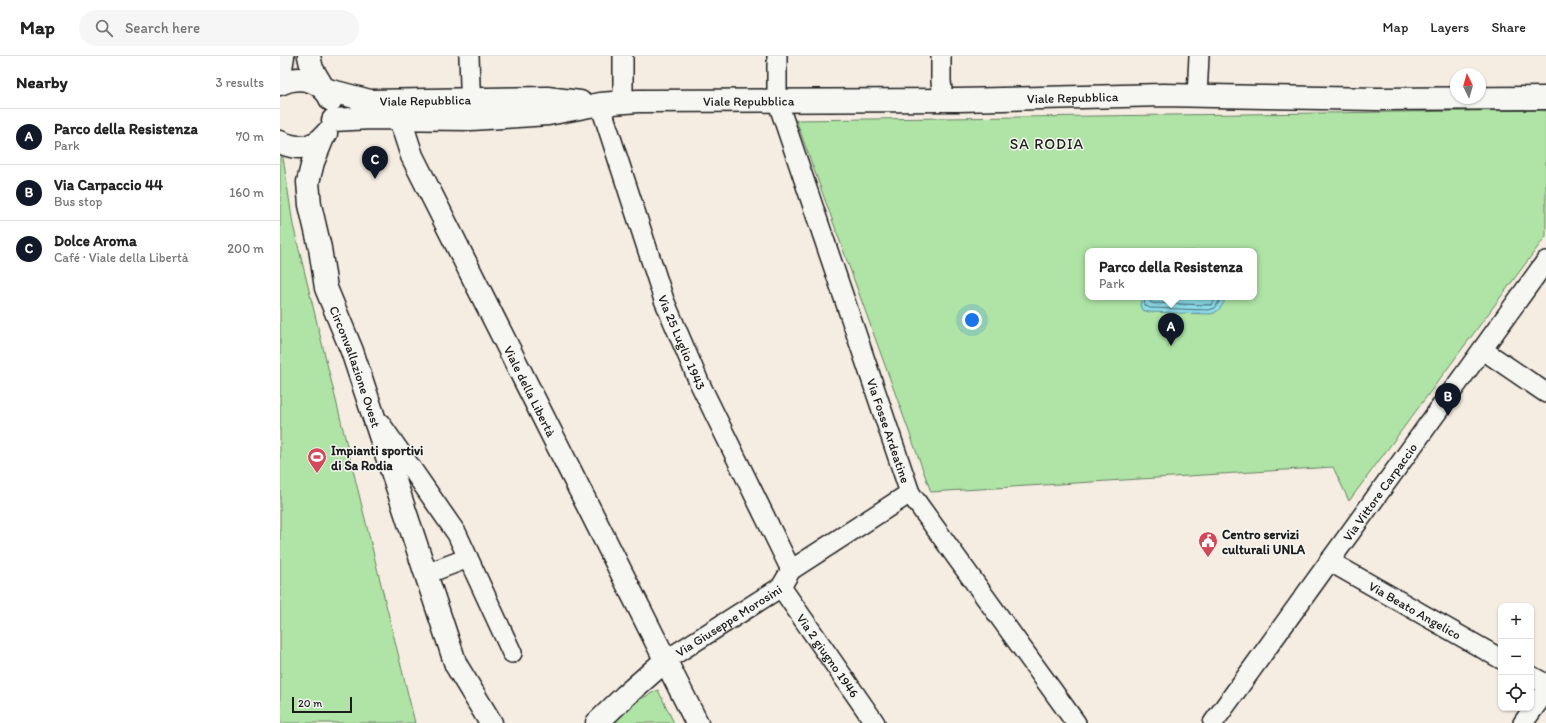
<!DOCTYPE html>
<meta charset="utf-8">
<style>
:root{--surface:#fff;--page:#f6f6f6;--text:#222;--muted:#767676;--line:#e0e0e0;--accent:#111827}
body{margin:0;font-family:Itim,sans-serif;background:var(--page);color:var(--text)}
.controls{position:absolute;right:12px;bottom:12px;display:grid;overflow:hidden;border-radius:8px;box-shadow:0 1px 3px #0004}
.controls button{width:36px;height:36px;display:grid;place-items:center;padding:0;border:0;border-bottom:1px solid var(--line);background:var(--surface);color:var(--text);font:20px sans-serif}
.compass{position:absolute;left:1170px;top:12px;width:36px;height:36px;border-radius:50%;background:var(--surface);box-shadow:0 1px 3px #0004;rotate:355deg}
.scale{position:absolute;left:12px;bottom:10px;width:60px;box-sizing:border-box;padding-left:4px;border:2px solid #1c1c1c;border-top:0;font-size:11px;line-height:14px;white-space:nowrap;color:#1c1c1c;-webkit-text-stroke:3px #f6f6f2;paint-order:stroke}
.you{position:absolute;left:692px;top:264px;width:14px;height:14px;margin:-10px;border:3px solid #fff;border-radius:50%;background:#1a73e8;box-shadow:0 0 0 6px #1a73e833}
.badge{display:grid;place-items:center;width:26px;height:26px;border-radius:50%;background:var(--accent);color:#fff;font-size:13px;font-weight:700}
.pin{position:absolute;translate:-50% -33px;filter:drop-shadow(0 1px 2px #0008)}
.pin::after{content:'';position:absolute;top:21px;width:14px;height:12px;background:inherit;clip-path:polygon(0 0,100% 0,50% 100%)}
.popup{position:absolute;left:805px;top:192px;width:172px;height:52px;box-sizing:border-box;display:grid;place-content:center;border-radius:8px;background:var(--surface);filter:drop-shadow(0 1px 3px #0005);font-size:13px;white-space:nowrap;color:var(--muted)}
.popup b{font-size:15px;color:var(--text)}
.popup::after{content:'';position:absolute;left:50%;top:100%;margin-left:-8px;border:8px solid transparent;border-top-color:var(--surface)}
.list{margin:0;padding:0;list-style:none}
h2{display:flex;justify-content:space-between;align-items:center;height:52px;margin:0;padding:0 16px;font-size:17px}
h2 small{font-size:13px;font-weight:400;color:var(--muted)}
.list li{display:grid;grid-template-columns:26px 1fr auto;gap:12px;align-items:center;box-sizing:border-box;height:56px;padding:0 16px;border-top:1px solid var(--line)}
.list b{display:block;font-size:15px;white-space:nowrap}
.list p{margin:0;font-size:13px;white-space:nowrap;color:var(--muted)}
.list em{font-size:13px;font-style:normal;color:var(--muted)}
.icon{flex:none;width:22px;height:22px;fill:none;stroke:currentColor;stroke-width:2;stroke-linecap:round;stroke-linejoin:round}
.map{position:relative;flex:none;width:1266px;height:667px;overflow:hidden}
header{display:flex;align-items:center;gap:24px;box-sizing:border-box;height:56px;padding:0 20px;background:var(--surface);border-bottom:1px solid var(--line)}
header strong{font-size:19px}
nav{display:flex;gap:22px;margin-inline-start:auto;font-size:14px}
.search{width:280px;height:36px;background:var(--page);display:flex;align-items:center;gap:10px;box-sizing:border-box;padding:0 14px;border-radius:22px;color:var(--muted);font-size:15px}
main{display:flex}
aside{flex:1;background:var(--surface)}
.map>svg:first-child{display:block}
.green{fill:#afe4a6;stroke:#668061;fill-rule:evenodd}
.water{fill:url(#water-ripples);stroke:#609098}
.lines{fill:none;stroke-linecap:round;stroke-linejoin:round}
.shore{stroke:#49696e;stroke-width:1}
.minor-casing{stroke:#1c1c1c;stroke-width:22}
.tertiary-casing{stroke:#1c1c1c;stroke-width:25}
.minor{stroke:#f6f6f2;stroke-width:19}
.tertiary{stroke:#f6f6f2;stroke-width:22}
.labels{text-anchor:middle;stroke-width:3;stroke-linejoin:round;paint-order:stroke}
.street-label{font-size:13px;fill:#1c1c1c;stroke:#f6f6f2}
.poi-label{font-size:13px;font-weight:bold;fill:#1c1c1c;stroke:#f6f6f2;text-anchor:start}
.quarter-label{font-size:15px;letter-spacing:1px;fill:#1c1c1c;stroke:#f6f6f2}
</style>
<header>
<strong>Map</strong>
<div class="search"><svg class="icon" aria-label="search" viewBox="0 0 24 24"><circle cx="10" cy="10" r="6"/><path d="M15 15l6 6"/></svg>Search here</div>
<nav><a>Map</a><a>Layers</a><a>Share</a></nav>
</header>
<main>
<aside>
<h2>Nearby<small>3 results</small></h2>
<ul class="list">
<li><span class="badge">A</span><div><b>Parco della Resistenza</b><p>Park</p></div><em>70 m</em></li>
<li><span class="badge">B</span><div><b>Via Carpaccio 44</b><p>Bus stop</p></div><em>160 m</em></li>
<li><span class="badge">C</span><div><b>Dolce Aroma</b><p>Café · Viale della Libertà</p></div><em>200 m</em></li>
</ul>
</aside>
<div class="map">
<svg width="1266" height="667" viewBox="0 0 1266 667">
<defs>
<pattern id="water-ripples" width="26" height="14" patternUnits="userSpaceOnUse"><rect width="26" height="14" fill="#8dddea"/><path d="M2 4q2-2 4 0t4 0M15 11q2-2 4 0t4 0" fill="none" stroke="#79bdc8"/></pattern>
</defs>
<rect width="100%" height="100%" fill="#f5ece2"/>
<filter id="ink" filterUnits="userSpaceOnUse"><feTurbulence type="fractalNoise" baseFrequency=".025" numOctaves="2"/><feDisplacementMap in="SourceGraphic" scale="8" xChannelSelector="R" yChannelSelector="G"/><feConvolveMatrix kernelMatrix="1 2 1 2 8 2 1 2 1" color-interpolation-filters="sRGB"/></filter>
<g filter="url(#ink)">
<g class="green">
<path d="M1266,54V180L1069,445L1053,411L651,436L516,64ZM808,195H974V241H808Z"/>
<path d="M0,101H3L13,169L135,667H0Z"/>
<path d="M378,634L394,667H323L327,660Z"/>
</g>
<path class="water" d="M862,241H946C943,249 939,257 930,258L869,256L862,254L860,249Z"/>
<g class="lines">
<g class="shore">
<path d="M865,241L864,249L870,252L929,254L935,252L942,241"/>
<path d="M871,241L870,246L872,247L929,249L932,248L937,241"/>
<path d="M877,241L928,243L930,241"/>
</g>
<defs>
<g id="minor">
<path d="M189,0L191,58"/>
<path id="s1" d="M497,0V44L630,437L796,667"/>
<path d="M661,0V25L663,43"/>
<path d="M917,40L919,0"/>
<path d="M343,46V0"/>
<path id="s2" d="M320,48L384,244L419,326L511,514"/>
<path d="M1203,294L1266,337"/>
<path d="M100,367L177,478L232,597"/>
<path id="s3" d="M1049,505L1221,603"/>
<path d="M146,518L188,502"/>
<path id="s4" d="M501,531L595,667"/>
<path id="s5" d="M386,604L501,531L511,514L630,437"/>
<path d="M1251,620L1266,628"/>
<path id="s6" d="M933,667L1266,205"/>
<path d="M1243,667L1266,635"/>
</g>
<g id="tertiary">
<path d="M29,0L32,13L44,33"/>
<path d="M0,19L3,0"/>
<path d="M0,28C19,18 42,24 51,44"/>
<path id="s7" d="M44,33L90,45L267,42L300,46"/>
<path id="s8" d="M120,63L132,100L417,667"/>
<path id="s9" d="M53,64L91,62L191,63L268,58L320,48L358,45L679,44L883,39L1097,43L1266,42"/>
<path id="s10" d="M42,84L33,106L28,126L30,149L40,192L46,232L72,295L176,609L211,667"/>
<path d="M0,86C17,94 34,93 46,78"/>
<path d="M317,667L345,640L386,604"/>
</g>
</defs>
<use href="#minor" class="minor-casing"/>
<use href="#tertiary" class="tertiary-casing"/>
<use href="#minor" class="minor"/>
<use href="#tertiary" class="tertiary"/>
</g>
</g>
<defs>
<symbol id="stadium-pin" viewBox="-11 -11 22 30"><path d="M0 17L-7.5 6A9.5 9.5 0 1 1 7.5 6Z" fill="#d1495b" stroke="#f6f6f2"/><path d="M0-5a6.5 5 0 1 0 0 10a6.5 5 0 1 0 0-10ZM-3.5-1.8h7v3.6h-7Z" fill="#fff"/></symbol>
<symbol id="civic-pin" viewBox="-11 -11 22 30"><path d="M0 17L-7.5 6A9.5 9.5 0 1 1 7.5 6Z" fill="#d1495b" stroke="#f6f6f2"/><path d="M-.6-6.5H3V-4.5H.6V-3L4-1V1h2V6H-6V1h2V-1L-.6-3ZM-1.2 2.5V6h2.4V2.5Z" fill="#fff"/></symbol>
</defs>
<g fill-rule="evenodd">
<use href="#stadium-pin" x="26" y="390" width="22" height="30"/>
<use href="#civic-pin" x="917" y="474" width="22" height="30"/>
</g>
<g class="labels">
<g class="street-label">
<text dy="5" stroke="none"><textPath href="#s9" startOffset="741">Viale Repubblica</textPath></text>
<text dy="5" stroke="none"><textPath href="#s7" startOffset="103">Viale Repubblica</textPath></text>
<text dy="5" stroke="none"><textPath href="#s9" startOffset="417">Viale Repubblica</textPath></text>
<text dy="5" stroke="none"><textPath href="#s2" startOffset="252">Via 25 Luglio 1943</textPath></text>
<text dy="5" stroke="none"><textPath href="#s10" startOffset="236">Circonvallazione Ovest</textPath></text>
<text dy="5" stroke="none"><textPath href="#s8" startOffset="302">Viale della Libertà</textPath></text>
<text dy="5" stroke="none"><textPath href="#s1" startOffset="393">Via Fosse Ardeatine</textPath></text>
<text dy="5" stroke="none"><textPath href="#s6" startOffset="285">Via Vittore Carpaccio</textPath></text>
<text dy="5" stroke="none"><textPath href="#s3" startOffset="99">Via Beato Angelico</textPath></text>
<text dy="5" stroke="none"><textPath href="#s5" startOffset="74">Via Giuseppe Morosini</textPath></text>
<text dy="5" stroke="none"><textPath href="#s4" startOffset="83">Via 2 giugno 1946</textPath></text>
</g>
<g class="poi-label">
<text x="51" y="399">Impianti sportivi<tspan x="51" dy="15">di Sa Rodia</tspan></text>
<text x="942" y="483">Centro servizi<tspan x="942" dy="15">culturali UNLA</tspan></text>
</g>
<g class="quarter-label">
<text x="767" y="93">SA RODIA</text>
</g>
</g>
</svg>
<div class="controls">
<button>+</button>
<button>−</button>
<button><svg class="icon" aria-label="locate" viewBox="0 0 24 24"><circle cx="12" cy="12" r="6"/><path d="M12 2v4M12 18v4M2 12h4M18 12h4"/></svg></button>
</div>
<svg class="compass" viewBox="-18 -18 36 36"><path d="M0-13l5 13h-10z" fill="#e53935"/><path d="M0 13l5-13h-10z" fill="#767676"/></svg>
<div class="scale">20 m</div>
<div class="you"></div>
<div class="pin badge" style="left:891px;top:290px">A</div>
<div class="popup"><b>Parco della Resistenza</b>Park</div>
<div class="pin badge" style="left:1168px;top:360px">B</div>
<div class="pin badge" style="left:95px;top:123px">C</div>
</div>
</main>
